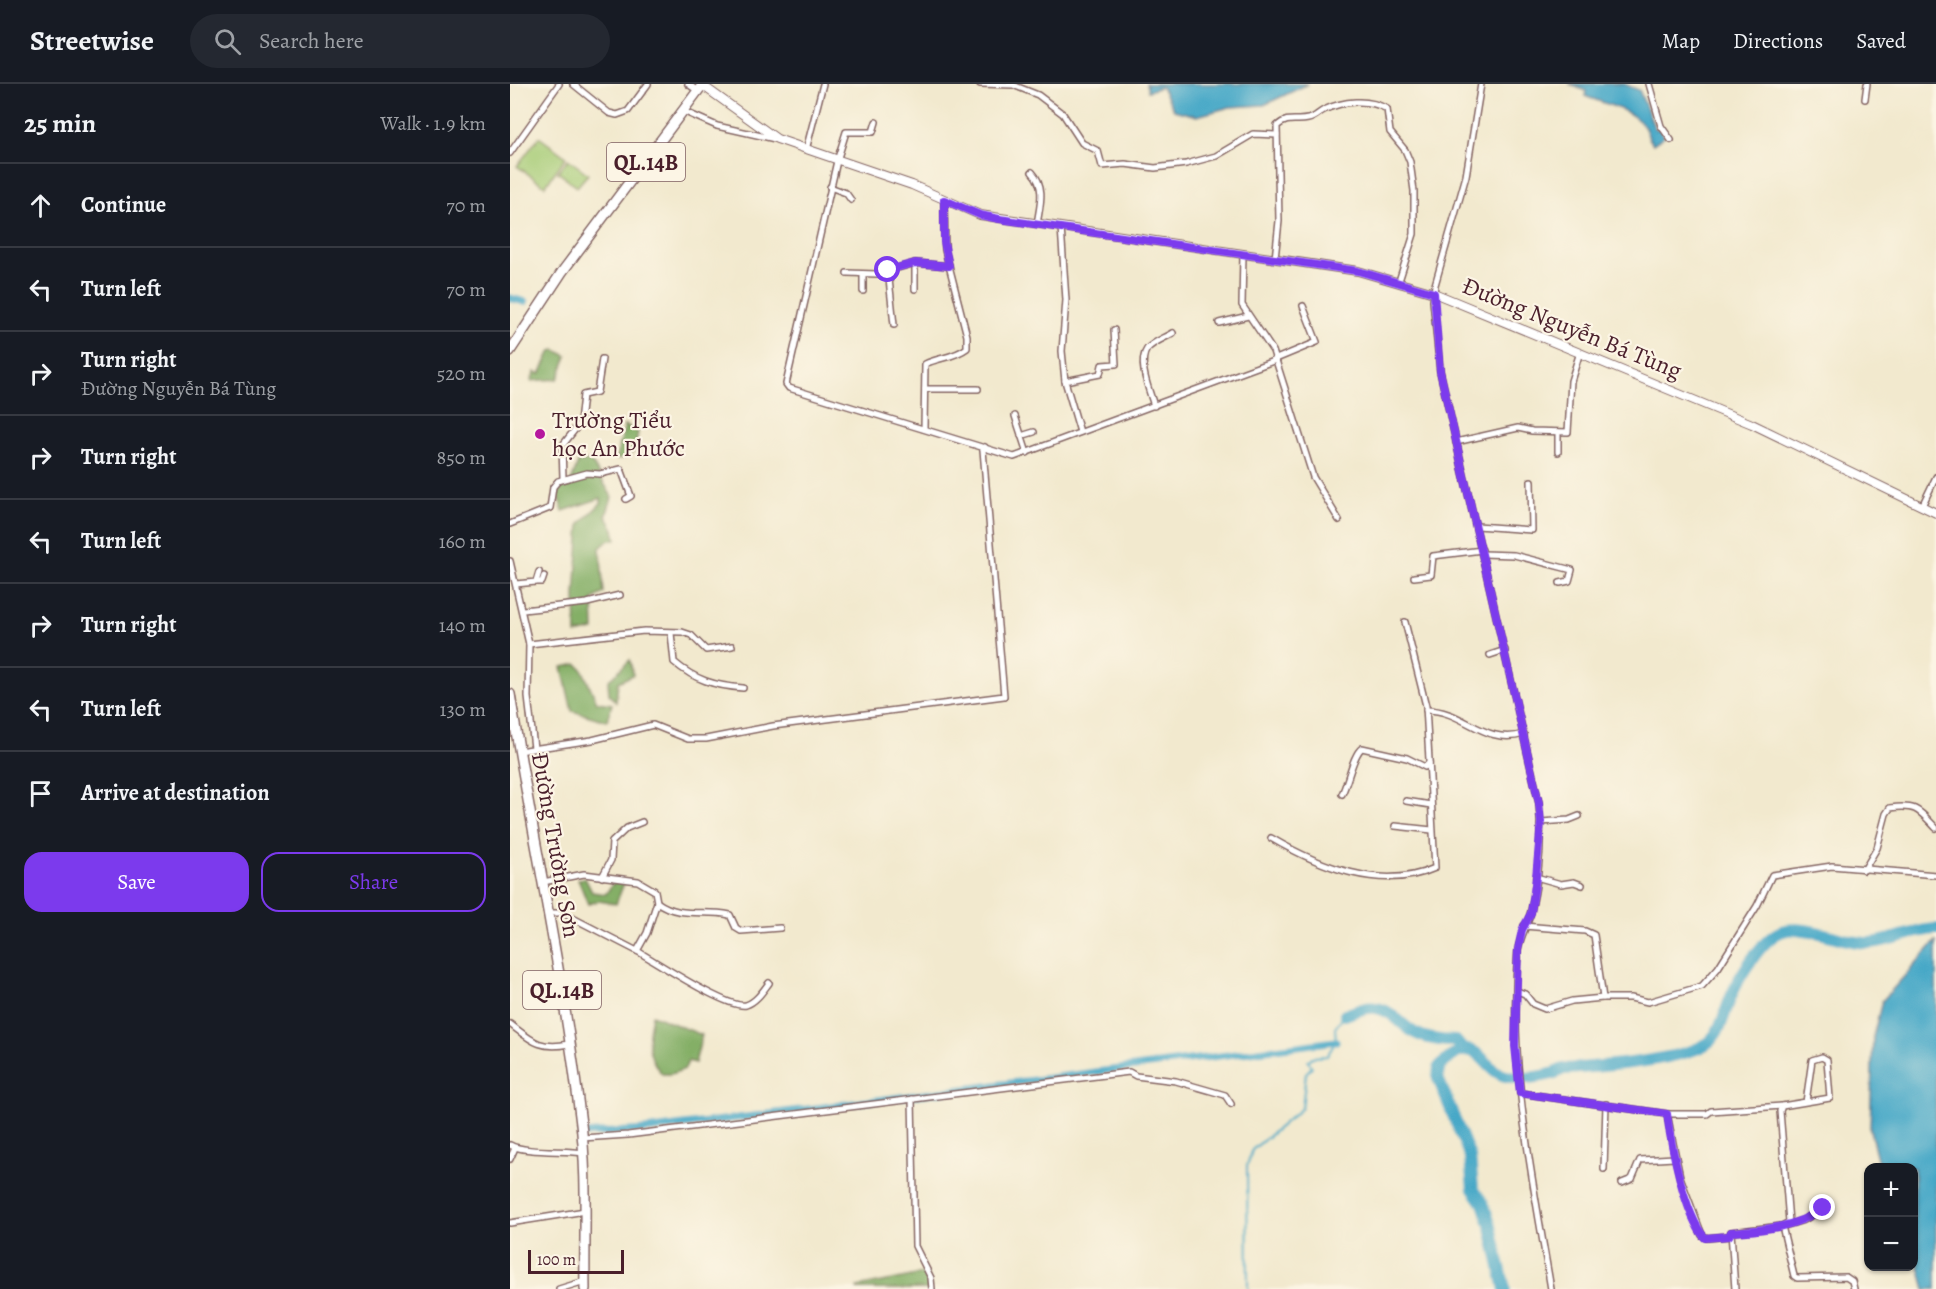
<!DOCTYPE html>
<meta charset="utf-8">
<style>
:root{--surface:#171b24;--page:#242831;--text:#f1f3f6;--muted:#9ea1a6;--line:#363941;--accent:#7c3aed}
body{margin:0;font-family:Alegreya,serif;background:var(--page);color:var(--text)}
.controls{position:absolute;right:18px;bottom:18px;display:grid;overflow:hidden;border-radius:12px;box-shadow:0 2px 4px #0004}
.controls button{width:54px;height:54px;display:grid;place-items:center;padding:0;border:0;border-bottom:2px solid var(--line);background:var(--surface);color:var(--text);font:30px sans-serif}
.scale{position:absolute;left:18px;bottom:15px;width:96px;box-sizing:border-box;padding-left:6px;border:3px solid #4a1f2b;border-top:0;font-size:16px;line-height:21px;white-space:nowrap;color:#4a1f2b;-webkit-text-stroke:4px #fcf5e5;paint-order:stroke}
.stop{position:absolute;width:18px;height:18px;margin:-14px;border:4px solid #7c3aed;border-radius:50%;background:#fff}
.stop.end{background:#7c3aed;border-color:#fff;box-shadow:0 2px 6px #0008}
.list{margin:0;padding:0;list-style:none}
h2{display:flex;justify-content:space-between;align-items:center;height:78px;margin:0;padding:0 24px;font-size:26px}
h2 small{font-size:20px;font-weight:400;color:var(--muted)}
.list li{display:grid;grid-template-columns:39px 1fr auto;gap:18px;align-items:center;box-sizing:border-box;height:84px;padding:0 24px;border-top:2px solid var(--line)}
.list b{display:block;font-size:22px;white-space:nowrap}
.list p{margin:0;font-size:20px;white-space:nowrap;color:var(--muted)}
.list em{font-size:20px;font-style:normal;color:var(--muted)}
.actions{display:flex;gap:12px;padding:18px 24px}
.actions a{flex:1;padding:14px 0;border:2px solid var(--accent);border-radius:18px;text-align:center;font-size:21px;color:var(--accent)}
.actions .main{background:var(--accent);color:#fff}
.icon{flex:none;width:33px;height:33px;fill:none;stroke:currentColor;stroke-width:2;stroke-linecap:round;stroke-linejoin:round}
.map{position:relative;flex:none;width:1426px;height:1205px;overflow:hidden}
header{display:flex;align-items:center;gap:36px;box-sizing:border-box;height:84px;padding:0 30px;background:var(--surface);border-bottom:2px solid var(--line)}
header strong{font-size:28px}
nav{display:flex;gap:33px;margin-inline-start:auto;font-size:21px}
.search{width:420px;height:54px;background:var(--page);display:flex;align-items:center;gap:15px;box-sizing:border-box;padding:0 21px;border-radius:33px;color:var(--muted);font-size:22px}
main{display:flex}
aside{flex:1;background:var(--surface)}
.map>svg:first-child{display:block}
.green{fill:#a5cb75;stroke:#787550;stroke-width:1.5}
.forest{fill:#84af66;stroke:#676748;stroke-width:1.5}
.water{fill:#47a8c7;stroke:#486479;stroke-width:1.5}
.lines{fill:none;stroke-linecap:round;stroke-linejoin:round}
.stream{stroke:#47a8c7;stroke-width:2}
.canal{stroke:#47a8c7;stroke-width:7}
.river{stroke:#47a8c7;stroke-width:12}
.minor-casing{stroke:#856664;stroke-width:8}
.secondary-casing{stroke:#856664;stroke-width:10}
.trunk-casing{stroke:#856664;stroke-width:12}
.minor{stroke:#fff;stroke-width:5}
.secondary{stroke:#fff;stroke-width:8}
.trunk{stroke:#fff;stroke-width:9}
.route{stroke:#7c3aed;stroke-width:8}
.poi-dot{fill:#b5179e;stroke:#fcf5e5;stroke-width:2}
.labels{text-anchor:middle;stroke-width:4.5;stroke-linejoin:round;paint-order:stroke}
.shield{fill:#fcf5e5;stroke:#7f5f63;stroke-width:1.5}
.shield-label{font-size:22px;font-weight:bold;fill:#4a1f2b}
.street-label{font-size:24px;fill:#4a1f2b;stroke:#fcf5e5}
.poi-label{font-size:24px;fill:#4a1f2b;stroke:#fcf5e5;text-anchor:start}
</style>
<header>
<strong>Streetwise</strong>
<div class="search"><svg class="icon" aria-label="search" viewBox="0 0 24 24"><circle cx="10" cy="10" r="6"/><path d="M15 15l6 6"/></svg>Search here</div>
<nav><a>Map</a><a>Directions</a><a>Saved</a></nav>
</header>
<main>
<aside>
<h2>25 min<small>Walk · 1.9 km</small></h2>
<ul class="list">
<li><svg class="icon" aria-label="ahead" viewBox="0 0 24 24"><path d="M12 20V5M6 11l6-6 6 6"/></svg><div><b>Continue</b></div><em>70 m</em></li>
<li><svg class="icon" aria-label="left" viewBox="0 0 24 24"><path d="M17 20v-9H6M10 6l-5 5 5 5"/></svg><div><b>Turn left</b></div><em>70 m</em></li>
<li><svg class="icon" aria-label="right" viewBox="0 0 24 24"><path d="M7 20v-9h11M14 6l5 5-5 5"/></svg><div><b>Turn right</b><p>Đường Nguyễn Bá Tùng</p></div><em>520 m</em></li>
<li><svg class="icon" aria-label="right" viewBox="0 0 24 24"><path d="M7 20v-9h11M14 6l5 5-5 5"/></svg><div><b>Turn right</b></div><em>850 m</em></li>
<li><svg class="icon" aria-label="left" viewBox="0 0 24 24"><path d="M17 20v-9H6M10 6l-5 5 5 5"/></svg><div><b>Turn left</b></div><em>160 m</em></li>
<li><svg class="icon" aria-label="right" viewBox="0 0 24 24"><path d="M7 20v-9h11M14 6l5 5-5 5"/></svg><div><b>Turn right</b></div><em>140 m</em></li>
<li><svg class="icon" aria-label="left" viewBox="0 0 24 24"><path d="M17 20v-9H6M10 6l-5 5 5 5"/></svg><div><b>Turn left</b></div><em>130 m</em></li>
<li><svg class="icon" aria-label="arrive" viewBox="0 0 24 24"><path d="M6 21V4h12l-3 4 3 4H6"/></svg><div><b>Arrive at destination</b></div></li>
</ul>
<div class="actions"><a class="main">Save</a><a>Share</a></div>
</aside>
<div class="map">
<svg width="1426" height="1205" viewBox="0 0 1426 1205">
<rect width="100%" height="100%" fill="#fcf5e5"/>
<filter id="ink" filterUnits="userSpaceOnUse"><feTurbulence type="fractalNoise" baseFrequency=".0167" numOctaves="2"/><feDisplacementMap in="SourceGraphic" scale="12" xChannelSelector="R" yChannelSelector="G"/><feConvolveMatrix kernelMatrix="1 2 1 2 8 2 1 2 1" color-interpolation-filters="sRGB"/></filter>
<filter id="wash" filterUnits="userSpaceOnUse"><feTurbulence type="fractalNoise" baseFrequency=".008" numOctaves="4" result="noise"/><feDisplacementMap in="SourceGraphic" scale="24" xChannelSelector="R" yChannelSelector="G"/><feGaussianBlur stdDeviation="1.35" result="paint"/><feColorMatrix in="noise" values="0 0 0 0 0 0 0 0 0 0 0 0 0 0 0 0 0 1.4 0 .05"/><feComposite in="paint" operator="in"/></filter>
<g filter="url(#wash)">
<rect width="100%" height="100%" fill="#f2e9ce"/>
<g class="green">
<path d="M29,53L56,73L35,102L7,82Z"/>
<path d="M58,75L78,90L67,103L48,88Z"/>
</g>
<g class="forest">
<path d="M46,266L57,272L48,295L21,297L25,288L30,290L41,267Z"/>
<path d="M115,341L128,348L125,366L115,374L106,375Z"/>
<path d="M81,377L102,413L96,432L104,445L106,456H99L90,464L94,509L83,515L84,546L66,550L65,511L70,440L91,419V414L53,427L46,406L60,401L68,378Z"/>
<path d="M120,576L123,591L108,598L106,618L99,610L98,597Z"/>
<path d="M67,580L72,585L87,618L102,620L97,637L62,627L52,583Z"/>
<path d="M75,794L82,808L96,810L104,797L114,799L106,820L89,817L78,820L68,795Z"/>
<path d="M142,931L192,951L185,979L178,977L175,985L161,990H152C135,971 137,954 142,931Z"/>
<path d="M417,1189L419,1205H347V1203Z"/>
</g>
<g class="water">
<path d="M636,0H798L754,21L720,23L687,32L664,26L651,3L638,7Z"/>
<path d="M1059,0H1114L1129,6L1145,45H1150L1154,52L1143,60C1135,51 1139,47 1132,40C1120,25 1092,19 1075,12L1076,7Z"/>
<path d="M1426,857V1205H1415L1404,1164V1084L1369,1083L1360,1046L1363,953L1372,917Z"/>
</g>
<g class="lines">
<path class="stream" d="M738,1205L737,1082L742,1066L792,1024L796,989L802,983L798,977L802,973L817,972L826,957L825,944L835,931"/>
<g class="canal">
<path d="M0,214L15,218"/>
<path d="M72,1050L135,1046L826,957"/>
</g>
<g class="river">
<path d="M835,931C845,928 855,922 866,924C882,926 892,942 905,949C918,956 933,957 946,957L954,967"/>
<path d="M995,1205L981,1143L973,1119L963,1105L960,1073L928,994L929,983C936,977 947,966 956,966C971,966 977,984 990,990C1006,997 1038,994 1053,985C1083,983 1179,977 1200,957C1213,944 1215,925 1223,908C1230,891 1252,856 1270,848C1292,838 1331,858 1355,859C1375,860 1403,846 1426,845"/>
</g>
</g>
</g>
<g filter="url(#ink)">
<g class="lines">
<defs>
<g id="minor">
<path d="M63,0L99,29L107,31L118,27L138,0"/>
<path d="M178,0L188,7"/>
<path d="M470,0L503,1L528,11L553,30L572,59L588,67L592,82L615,80L645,84L676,80L706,72L743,50L767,51"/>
<path d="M971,0L956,92L925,201L923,217L930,287L1029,719C1032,753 1029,793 1021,827C1018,841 1010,852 1008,866C998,981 1022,1092 1041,1205"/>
<path d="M1139,0L1151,42L1161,56"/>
<path d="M1355,15L1357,0"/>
<path d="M173,27L207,42L265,55"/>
<path d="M366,38L363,48H336L327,77L276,300L279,304L504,373L766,276"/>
<path d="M296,66L313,0"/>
<path d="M0,69L49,0"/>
<path d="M522,88C536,103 530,121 527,140"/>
<path d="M320,103L336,109L341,116"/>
<path d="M551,143L556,216L552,267L555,297L570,348"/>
<path d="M733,170L732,221L763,267L803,393L829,436"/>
<path d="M765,175L769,137L767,42C778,32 786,38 798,35C805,34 808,29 814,26C833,17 858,14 877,25L880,48L895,66L900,78L904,107V150L889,197"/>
<path d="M405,179V205"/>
<path d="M378,186L384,241"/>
<path d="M337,189L367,190L405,179L439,182"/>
<path d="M353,207V190"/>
<path d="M709,239L738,232"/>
<path d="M766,275L807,258L793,222"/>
<path d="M555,297L590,290L592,281L606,280L604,246"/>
<path d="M415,305H468"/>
<path d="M644,322C640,308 627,279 637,265C643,258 655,254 663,249"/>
<path d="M505,332L517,369"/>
<path d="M414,345L415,280C430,273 444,274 457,264V252L435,166L434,116"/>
<path d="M1048,348V368"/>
<path d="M511,352L524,348"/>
<path d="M946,358L1008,344L1022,347L1058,348L1061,297L1070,268"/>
<path d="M53,394L52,362L70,339L73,311L87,308L92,275"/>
<path d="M1412,422L1426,393"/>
<path d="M0,440L40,424L43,403L48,397L77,389L90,390L111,385L121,412L116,415"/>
<path d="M967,442L1022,446L1021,397"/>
<path d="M973,470L1004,471L1062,486L1059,497L1050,499"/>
<path d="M0,477L19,560L18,613L24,664"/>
<path d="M904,493L921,491L923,472L972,466"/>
<path d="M26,498H32L34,492"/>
<path d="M6,500L26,498L29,488"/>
<path d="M13,526L77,519L110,511"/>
<path d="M161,549L164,578C185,596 205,602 233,604"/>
<path d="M19,560L134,547L172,548L181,551L196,566L222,562"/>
<path d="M980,571L995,566"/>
<path d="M916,626C955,626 973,662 1014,650"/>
<path d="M9,667L82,656L143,641L178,655H196L263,642L494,612L473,366L475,363"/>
<path d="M832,710C838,699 843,670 852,664L897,674L915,683L919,679"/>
<path d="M896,717L921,721"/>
<path d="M1031,738L1059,736L1069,732"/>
<path d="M885,742L922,746"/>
<path d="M761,754C809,782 871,808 925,784L916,622L895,538"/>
<path d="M1354,786L1367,764L1376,730L1380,724C1406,720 1409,726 1426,744"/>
<path d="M92,793L101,776L102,758L117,744L132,738"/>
<path d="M1026,793L1051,800L1064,798L1072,801"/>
<path d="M33,798L74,790L128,797L145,807L147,818"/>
<path d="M38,829H53L127,867L137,849L147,818C170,835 195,825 220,831L226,844L231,847L270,844"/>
<path d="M1014,842L1075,847L1084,851L1093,914"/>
<path d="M127,867C147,878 217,925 236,921C246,918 253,907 259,899"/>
<path d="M1007,907L1015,910L1023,920L1035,925L1062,917L1093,914H1121L1138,918L1192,902L1208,884L1247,822L1262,791L1322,782L1426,791"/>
<path d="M0,940C22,957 30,966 59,960"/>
<path d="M1010,1009L1157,1030H1197L1201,1027L1272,1022"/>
<path d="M402,1015L405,1162L421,1194L422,1205"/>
<path d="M1157,1030L1170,1093L1192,1151L1197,1154L1219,1152"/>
<path d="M72,1054L118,1051L619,988L626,992L666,997L715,1011L721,1020"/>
<path d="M0,1061C14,1069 55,1066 74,1069"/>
<path d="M0,1075L5,1064"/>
<path d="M1094,1085L1096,1020"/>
<path d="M1112,1099L1122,1095L1130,1076L1164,1074"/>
<path d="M0,1139L75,1127"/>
<path d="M1277,1141L1294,1136L1313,1124"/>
<path d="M1272,1142L1284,1192L1287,1194L1336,1193L1342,1197L1344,1205"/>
<path d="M49,1205L75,1197"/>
<path d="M1225,1205L1221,1148L1272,1142L1279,1138L1270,1027L1272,1022L1320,1014L1317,976L1312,973L1302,976L1296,1018"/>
</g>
<path id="secondary" d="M192,1L267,55L402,101L470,131L848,187L924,209L1242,340L1426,429"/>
<g id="trunk">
<path d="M0,267L52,188L193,0"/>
<path d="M0,610C22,751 53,890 70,1032C78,1090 74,1147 75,1205"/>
</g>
</defs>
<use href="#minor" class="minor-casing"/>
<use href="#secondary" class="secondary-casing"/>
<use href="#trunk" class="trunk-casing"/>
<use href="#minor" class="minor"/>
<use href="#secondary" class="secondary"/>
<use href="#trunk" class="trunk"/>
</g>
</g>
<g class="lines" filter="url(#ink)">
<path class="route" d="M378,186L405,179L439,182L434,158V116L470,131L489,135L848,187L924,209L930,287L1029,719L1031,738L1026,793L1021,829L1012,846L1008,865L1005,962L1010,1009L1157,1030C1161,1061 1174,1130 1195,1154L1219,1152L1221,1148C1253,1146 1286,1144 1313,1124"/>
</g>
<circle class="poi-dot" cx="30" cy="350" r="6"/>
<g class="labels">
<g class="shield">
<rect x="97" y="59" width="78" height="38" rx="4.5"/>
<rect x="13" y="887" width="78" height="38" rx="4.5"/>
</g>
<g class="shield-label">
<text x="136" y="86">QL.14B</text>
<text x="52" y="914">QL.14B</text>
</g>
<g class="street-label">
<text transform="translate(1062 244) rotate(22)" y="8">Đường Nguyễn Bá Tùng</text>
<text transform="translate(46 761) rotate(80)" y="8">Đường Trường Sơn</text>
</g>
<g class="poi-label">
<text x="42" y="344">Trường Tiểu<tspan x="42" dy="28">học An Phước</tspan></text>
</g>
</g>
</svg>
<div class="controls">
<button>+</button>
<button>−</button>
</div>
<div class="scale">100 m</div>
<div class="stop" style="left:378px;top:186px"></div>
<div class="stop end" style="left:1313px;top:1124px"></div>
</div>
</main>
